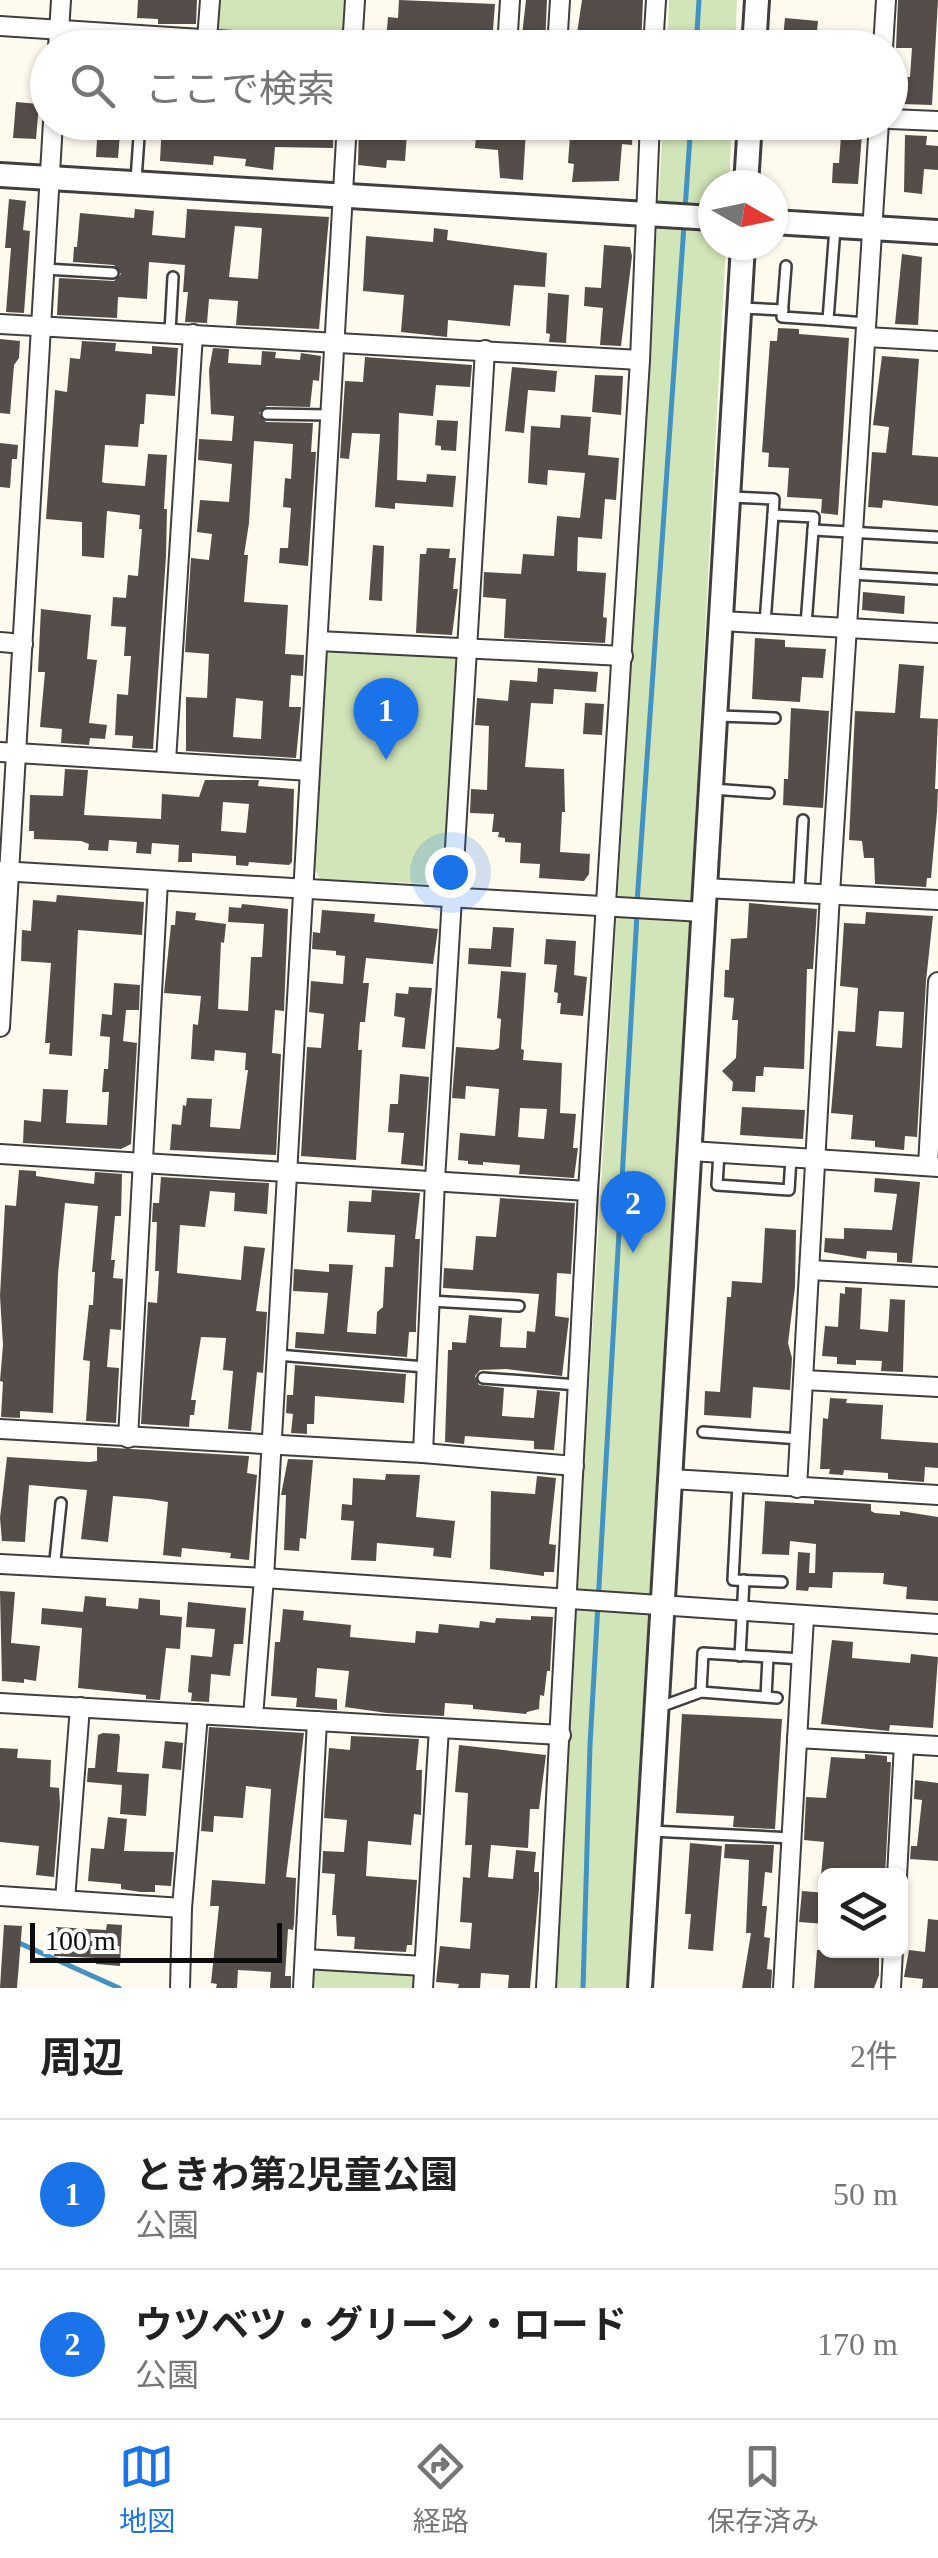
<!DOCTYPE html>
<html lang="ja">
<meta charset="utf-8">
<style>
:root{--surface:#fff;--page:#f2f2f2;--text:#222;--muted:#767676;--line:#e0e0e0;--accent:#1a73e8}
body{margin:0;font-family:"Times New Roman","Noto Sans JP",serif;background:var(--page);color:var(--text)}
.controls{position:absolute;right:30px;bottom:30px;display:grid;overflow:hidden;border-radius:15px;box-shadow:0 2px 8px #0004}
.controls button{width:90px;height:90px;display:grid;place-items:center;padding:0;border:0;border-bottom:2px solid var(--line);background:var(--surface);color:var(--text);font:50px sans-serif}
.compass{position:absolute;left:698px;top:170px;width:90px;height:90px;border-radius:50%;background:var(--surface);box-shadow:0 2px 8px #0004;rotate:99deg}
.scale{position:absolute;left:30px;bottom:25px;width:252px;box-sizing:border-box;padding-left:10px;border:5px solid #0c0c0c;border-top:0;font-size:28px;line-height:35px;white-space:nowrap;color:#0c0c0c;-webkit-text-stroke:8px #fff;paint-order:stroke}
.you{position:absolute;left:450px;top:872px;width:35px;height:35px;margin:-25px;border:8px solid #fff;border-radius:50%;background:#1a73e8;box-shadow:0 0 0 15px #1a73e833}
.badge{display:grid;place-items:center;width:65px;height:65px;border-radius:50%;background:var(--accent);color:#fff;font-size:32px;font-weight:700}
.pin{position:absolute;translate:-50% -82px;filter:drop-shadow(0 2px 5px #0008)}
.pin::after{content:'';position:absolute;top:52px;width:35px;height:30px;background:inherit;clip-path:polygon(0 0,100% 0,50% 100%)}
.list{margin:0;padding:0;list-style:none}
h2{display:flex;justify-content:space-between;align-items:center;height:130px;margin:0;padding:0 40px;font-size:42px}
h2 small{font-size:32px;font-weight:400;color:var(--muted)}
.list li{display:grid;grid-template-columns:65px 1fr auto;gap:30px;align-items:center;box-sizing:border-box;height:150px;padding:0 40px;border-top:2px solid var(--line)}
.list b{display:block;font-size:38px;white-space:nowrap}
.list p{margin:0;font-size:32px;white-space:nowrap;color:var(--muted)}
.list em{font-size:32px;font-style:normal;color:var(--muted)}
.icon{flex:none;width:55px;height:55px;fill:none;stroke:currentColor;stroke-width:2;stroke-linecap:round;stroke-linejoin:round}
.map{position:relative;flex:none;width:938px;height:1988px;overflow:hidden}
.search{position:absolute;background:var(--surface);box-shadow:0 2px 8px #0004;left:30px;right:30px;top:30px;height:110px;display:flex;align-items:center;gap:25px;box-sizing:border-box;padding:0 35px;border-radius:55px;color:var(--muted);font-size:38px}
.sheet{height:430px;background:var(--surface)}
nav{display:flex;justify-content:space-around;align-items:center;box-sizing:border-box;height:140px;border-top:2px solid var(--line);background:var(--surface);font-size:28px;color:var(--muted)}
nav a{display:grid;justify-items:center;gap:5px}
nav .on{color:var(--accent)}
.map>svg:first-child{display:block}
.green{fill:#d1e5b9}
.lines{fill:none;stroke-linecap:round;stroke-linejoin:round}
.stream{stroke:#4292c2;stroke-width:5}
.building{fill:#544d49;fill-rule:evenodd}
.service-casing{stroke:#3f3f3f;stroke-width:14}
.minor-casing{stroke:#3f3f3f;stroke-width:22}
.tertiary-casing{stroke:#3f3f3f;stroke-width:28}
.service{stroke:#fff;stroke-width:9}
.minor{stroke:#fff;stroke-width:18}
.tertiary{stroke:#fff;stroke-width:22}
</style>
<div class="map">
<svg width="938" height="1988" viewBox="0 0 938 1988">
<rect width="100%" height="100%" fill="#fefaed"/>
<g class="green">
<path d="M215,0H346L344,39L213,32Z"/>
<path d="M669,0H737L735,47H667Z"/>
<path d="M663,123H732L729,185H713V245H726L691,894L626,1988H554Z"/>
<path d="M323,650L461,656L445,875L438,884L320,879L312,864Z"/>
<path d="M316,1968L416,1973L415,1988H308V1975Z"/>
</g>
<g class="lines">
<g class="stream">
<path d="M696,48L699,0"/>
<path d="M685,209L691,122"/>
<path d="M637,903L684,225"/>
<path d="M17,1942L119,1988"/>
<path d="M583,1988L590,1745L637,914"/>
</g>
</g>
<g class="building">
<path d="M138,0H197L196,24H158V19L137,18Z"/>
<path d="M399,0L495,4L493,30H488L486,48L386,41L388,17L398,18Z"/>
<path d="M526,0H547L545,46L521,44Z"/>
<path d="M582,0H643L641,48H587V41L576,40Z"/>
<path d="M898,0H938L932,105L902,104L904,77H910L912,48H896Z"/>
<path d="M785,18L818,21L816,41L783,38Z"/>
<path d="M16,102L39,104L36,139L13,138Z"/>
<path d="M98,122H121L118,158L96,157Z"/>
<path d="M162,122H221V127L273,131L274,122H334L333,148L275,147L273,170L245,166L246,159L214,156L213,165L160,161Z"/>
<path d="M359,122L455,123L454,140L407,133L405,161L387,160L386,168L358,165Z"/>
<path d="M614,122H633L632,145L622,144L619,181L572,182L574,164L568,163L570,136L613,140Z"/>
<path d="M842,122H863L858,184L832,183L833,163H839Z"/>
<path d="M500,127L526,129L523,180L500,178L498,150L475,148L476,135L499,137Z"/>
<path d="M905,135L927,136L926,145L938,146V170L924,169L922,194L904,192Z"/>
<path d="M9,199L26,201L23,230L30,231L24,313L6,312L11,248H5Z"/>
<path d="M135,209L154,211L152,235L185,238L187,209L329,217L319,329L236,325L238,301L209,299L207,323L185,322L188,292H183L185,265L149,262L147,299L118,297L117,318L57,315L59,278L114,281L121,274L114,265L73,262L74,247H77L80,213L134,218ZM235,226L262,228L258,279L229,277Z"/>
<path d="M434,228L448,230L447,240L547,253L545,287L514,285L510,326L448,320L447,337L401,332L404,295L363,291L366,236L433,242Z"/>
<path d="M604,245L630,247L632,256L621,346L600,345L603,308L584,306L585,287L601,288Z"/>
<path d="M902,254L922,257L918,325L895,324Z"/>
<path d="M548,293L569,295L566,343L549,342L550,334L546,333Z"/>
<path d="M778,328L799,329V334L849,338L838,515L821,513L822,499L787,497L789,468L768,467L769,453L762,452L770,341H777Z"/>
<path d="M0,339L20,341L19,358L14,365L10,414L0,413Z"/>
<path d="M82,341L116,343L115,351L152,354V346L178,348L175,396L146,394L144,424H140L138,447L105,445L102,482L105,483L145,486L148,454L167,455L164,509H167L166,556L153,749L132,748L133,736L115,735L117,694L128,695L131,656H124L126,627L111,626L113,597L126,598L128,575L138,576L142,529H139L140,515L107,511L104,558L82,556V522L46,519L55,390L67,392L70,358L80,359Z"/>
<path d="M213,348L229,349L228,363L261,365L262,351L276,352L275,358L300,360L301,353L321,356L319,381L313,380L310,407L267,406L259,413L266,422L313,423L311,452H316L308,566L279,563L280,548H288L291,508L283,507L285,478L291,479L293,444L254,441L249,523L244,555H248L244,602L288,605L285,654L304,655L303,676L291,675L289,707H301L296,758L186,751V697L207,698L209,654L185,652L191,558L209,560L212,534L197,532L200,500L229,502L232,464L198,460L199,439L232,441L234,416L211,414L209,370ZM236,698L263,701L261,739L233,737Z"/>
<path d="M882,356L919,359L912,455L938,457V506L883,500L882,508L868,507L872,452L886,453L889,427L873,425Z"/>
<path d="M365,357L472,365L470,387L436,385L433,416L399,413L397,480L426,482L427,474L456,476L453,507L395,503V509L375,507L380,434L352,433L349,459L340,458L345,381L363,382Z"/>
<path d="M512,367L557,371L555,392L528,390L524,433L505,431Z"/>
<path d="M595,375L623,376L621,415L592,412Z"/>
<path d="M561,415L591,417L588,455L619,458L616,500L605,499L602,539L578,537L577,571L606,573L603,617L607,618L605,643L504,638L506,599L483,597L484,572L521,574L523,554L554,556L557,516L580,518L585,473L548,470L547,485L528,483L531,426L560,428Z"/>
<path d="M437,420L458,421L456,451L441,450V446L435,445Z"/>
<path d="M0,443L18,445L17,459H12L10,488L0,487Z"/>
<path d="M373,545L384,546L382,601L369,600Z"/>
<path d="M427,548L450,549L449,558H456L453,589H458L452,635L416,633L420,554H426Z"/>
<path d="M863,592L905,596L904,614L862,610Z"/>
<path d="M41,609L91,615L87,659L97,660L89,723L107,725L105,739L90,738L89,745L61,743L62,729L40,727L45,672H38Z"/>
<path d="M755,638L785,640V647L826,649L823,678L802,677L800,702L752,699Z"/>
<path d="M899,664L924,666L920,718L938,719L935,789H938L937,812L931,878H927L926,887L875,884L874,858H864L862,841L849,840L855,711L895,713Z"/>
<path d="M538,668L598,672L596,692L554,689L553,704L531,703L525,767L564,769L565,812H562L560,852L590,854L589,874L584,881L539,878L540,864L520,863L521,843L505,842V838L498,837L499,832H492L494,814L470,813L471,789L487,790L489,726L475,725L477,698L508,701L510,680L537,682Z"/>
<path d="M585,703L604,704L602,735L583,734Z"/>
<path d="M791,708L829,711L823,808L783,805L784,779H788Z"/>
<path d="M65,769L88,770L84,815L161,819L162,794L199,797L205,780H259L258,786L294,789L292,862L289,865L249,862L248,866L236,865V856L192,853V862H178L179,845L152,843L151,854L136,853L137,842L109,840L108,851L88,850L89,844L81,841L34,839V831H29L30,795L63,796ZM223,802L249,804L246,833L221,831Z"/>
<path d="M57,895L144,902L142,935L78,930L72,1056L49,1054L50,1043H45L51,963L21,961L22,930L31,931L33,900L56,902Z"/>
<path d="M749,903L817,909L813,969H807L804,1069L764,1067L763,1076H756L755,1092L732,1091L733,1082L722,1071L736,1058L738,1020H732L734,998L724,997L725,970H729L731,939L747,938Z"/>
<path d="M242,904L288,909L284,1011L275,1010L272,1053L281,1054L276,1155L170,1150L172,1124L181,1125L183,1105L186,1106L187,1098L212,1099L210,1127L240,1129L248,1070H245L246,1053L215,1050L214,1061L191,1059L193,1024L198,1025L201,996L164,993L171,925H175L176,911L196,913L195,920L226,924L224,943L221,942L218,1009L248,1011L251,957H262L264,924L228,922L229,907L241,908Z"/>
<path d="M322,910L375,914L374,922L438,929L433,964L366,958L363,983H369L365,1022H360L358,1050H362L356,1160L301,1156L307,1047L321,1048L324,1014L309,1012L311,981L343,984L345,956L336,955V951L312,949L313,932L320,933Z"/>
<path d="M866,912L933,916L926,981L917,1137L905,1136L904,1150L875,1147V1141L851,1139L853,1115L831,1113L838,1031L855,1032L858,988L840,986L844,923L865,924ZM879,1011L904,1012L902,1048L876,1046Z"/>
<path d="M493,927L514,928L511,967L468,964L469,948L491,949Z"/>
<path d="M546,939L576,941L574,975L587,977L583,1016L560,1014L561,1003H557L558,993L554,992L557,965L544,964Z"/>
<path d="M501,971L526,973L521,1049L524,1050L523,1060L562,1063L560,1113L576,1114L573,1148H578L574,1178L519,1174L520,1165L483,1162V1165L468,1164V1161L458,1160L460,1133L495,1136L499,1089L466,1086L465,1099L452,1098L456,1047L494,1050L499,1048L501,1019L497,1018ZM520,1108L547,1109L544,1139L518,1137Z"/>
<path d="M114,983L140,985L139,1010H126L123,1041L137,1043L131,1144L121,1149L23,1143L24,1120L41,1122L43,1089L68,1090L66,1123L107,1125L109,1092H102L104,1069H108L110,1037L100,1036L102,1014L112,1015Z"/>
<path d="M409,987L432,988L425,1049L402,1047L405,1018L394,1016L396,993L408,994Z"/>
<path d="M400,1074L429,1077L423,1166L401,1164L404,1133L388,1132L390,1104H398Z"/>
<path d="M742,1107L805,1110L803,1139L740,1135Z"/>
<path d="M19,1170L36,1171V1176L94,1184L95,1172L122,1174L121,1216H115L111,1260H115L113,1278L123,1279L121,1330L110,1329L107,1367L119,1368L116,1423L86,1421L90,1361L83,1360L89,1305H93L95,1272H92L98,1206L65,1203L58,1274L53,1413L20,1411V1418L1,1417L3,1382L0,1381L3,1345L0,1296L5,1205L16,1206Z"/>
<path d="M161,1177L269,1183L267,1214L234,1211L235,1193L210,1191L205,1227L180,1225L177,1273L241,1280L244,1246L265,1248L256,1311L267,1312L265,1344L263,1373L257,1372L251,1431L228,1429L233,1371L223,1370L226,1338L201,1337L191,1400H196L194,1415H190L189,1427L141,1424L148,1302L157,1303L159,1271H155L157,1222H152L153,1203H159Z"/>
<path d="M875,1178L920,1182L912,1263L897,1262V1253L867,1251L866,1259L824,1252L825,1238L844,1239V1228L892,1230L897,1194L874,1192Z"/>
<path d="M372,1190L420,1193L415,1239H420L416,1324V1332H409L407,1357L295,1348L296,1332L324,1334L328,1293L293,1291L294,1269L329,1272V1264L353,1265L347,1332L376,1334L377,1312L383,1307L385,1267H393L395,1235L347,1232L349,1201L371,1202Z"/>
<path d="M500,1198L575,1203L571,1274L557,1273L555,1316L569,1318L562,1376L506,1369L480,1370L475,1376L479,1385L504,1388L502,1416L534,1418L537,1390L560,1392L554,1450L534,1449V1441L465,1436L464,1444L445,1442L448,1350H452V1342L466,1343L469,1315L502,1318L500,1347L526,1348L527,1331L535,1332L539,1294L443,1288L444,1268L473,1270L476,1236L496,1237Z"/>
<path d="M765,1228L796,1230L795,1287L788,1343L792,1358L790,1390L753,1387L751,1418L704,1415L705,1391L720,1392L727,1297H731L732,1281L762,1283Z"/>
<path d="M845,1287L862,1288L860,1329L888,1332L890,1299L905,1300L903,1372L881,1371L882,1361L856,1360V1365L837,1364V1357L822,1356L825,1326L838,1327L840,1293L845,1294Z"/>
<path d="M295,1365L406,1374L404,1403L315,1396L314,1424H307V1434L291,1433L293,1414L286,1413L287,1395H293Z"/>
<path d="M830,1398L847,1399L846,1403L883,1405L881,1439L938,1443V1468L925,1467L924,1482L888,1479V1473L844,1470L843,1475L829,1474L830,1469H820L823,1418L828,1419Z"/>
<path d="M97,1447L249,1456L247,1473L257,1475L249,1560L230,1558L231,1553L182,1548L181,1557L163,1555L168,1502L150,1499L113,1496L108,1542L81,1539L87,1490L29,1485L25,1542L2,1541L0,1518L7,1457L89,1462L97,1461Z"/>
<path d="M288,1459L313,1460L306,1539L300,1538L299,1551L284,1550L286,1495H281Z"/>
<path d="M386,1474L420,1475L416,1517L455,1521L451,1558L433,1556L434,1548L377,1543L376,1561L351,1560L354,1521L341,1520L342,1504L352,1505L353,1478L385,1480Z"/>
<path d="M537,1476L556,1478L549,1544L556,1545L554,1572H544V1576L490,1569L491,1491L535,1494Z"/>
<path d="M814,1500L871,1504V1511L875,1513L900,1515V1511L938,1517V1601L906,1599L907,1587L883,1584L884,1573L833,1572L832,1588L809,1587L808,1591L796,1590L798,1552L810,1553L809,1573H815L816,1544L790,1541L789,1555L762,1554L765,1501L814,1504Z"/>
<path d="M0,1591L15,1592L11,1643L40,1646L36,1681L24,1679V1683L2,1681Z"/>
<path d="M85,1596L106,1598V1606L138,1609L139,1598L160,1600V1615L182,1617L180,1649L166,1648L160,1700L146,1699V1695L78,1688L82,1628L41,1624L42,1608L83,1612Z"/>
<path d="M188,1602L246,1608L243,1644H234L230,1676L211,1674L209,1702L191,1701L192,1693L188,1692L191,1655L212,1657L215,1629L186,1627Z"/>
<path d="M283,1609L304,1611L303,1620L351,1625L350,1637L415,1643L416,1631L438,1633L439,1624L479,1628L480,1621L495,1623L496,1618L531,1620V1616L553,1617L550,1671H547L544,1696L540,1695L539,1709L527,1712L526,1714L473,1709V1705L445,1703L444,1716L387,1713L345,1707L349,1671L317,1668L315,1697L337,1699V1710L296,1707L297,1698L271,1696L275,1642H280Z"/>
<path d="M832,1640L853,1642L852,1658L910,1663L911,1654L938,1657L933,1728L890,1725L889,1731L821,1724Z"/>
<path d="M682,1714L782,1719L775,1829L733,1827L734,1816L676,1813Z"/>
<path d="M209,1727L304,1733L286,1877L296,1878L294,1924L293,1930L288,1929L285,1976H291V1988H270L271,1972L238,1970L237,1988H216L217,1984L211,1983L219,1906H210L212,1880L265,1884L271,1789L246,1786L243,1818L214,1816L213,1832L201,1831Z"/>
<path d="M103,1733L119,1734L120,1737L117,1772L149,1774L146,1816L120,1814L122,1785L87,1782L88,1768H95L98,1735Z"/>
<path d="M351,1736L419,1739L416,1770H422L421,1815L414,1814L411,1845L368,1841L366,1876L417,1880L412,1945H407L406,1952L354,1949L355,1937L337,1936L336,1915H332L335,1874L322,1873L323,1851L344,1852L347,1820L324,1818L326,1787L329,1748L350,1750Z"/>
<path d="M165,1741L183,1743L181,1770L162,1768Z"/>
<path d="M459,1745L546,1755L539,1809H530L528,1848L491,1845L488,1877L513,1879L516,1850L536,1852L534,1872H539V1889L530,1988H508L509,1975L481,1973L480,1988H458L459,1984L436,1982L440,1946L470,1949L472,1923L460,1922L463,1877L470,1878L472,1845H465L468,1793L455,1792Z"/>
<path d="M0,1748L18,1749L17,1758L51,1760L50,1787L59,1788L60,1804L54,1877L36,1875L39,1846L0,1842Z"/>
<path d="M865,1754L887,1756V1762H891L885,1876H821L824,1842L804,1840L806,1797L826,1798L831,1757L865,1759Z"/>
<path d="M915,1780L938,1783V1861L910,1859L911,1846H917L922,1800L914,1799Z"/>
<path d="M108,1817L127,1819L124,1851L174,1852L171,1886L155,1885V1892H141L121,1889V1884L88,1881L91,1848L104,1849Z"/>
<path d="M690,1843L722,1846L713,1951L688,1949L691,1914H685Z"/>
<path d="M725,1844L774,1845L772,1873L765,1872L762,1906H767L764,1937L770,1938L767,1969L772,1970L771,1988H742L751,1933H746L749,1860L724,1858Z"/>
<path d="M802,1891L826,1893V1924L799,1922Z"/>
<path d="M928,1919L938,1920V1988H922L923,1979L904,1977L909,1950L925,1952Z"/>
<path d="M107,1924L122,1925L120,1966L96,1964V1958L54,1956L56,1927L106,1930Z"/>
<path d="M4,1925L22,1926L17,1988H0Z"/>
<path d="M817,1950H879V1975L874,1988H814Z"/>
</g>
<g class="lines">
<defs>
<g id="service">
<path d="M136,180L140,122"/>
<path d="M835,228L828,320L866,323"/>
<path d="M786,266L782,317L828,320"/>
<path d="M45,269L113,273"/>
<path d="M741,308L783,310"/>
<path d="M170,332L173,277"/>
<path d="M267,414L329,415"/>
<path d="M731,497L774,499L773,515"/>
<path d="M813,530L938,537"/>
<path d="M851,574L938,579"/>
<path d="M765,623L773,515L814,517L806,625"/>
<path d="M718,716L775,718"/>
<path d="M712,789L769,793"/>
<path d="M799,892L803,820"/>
<path d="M719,1153L717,1185L789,1190L791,1158"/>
<path d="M430,1301L519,1306"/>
<path d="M277,1355L425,1367"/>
<path d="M483,1378L578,1385"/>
<path d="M703,1432L800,1439"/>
<path d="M738,1484L733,1580L782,1582"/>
<path d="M54,1570L61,1503"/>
<path d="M740,1656L744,1580"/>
<path d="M701,1692L703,1653L802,1659"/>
<path d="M766,1697L768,1657"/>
<path d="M660,1707L701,1692L777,1698"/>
<path d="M651,1831L792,1838"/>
</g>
<g id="minor">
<path d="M0,26L342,48"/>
<path d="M207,40L210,0"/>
<path d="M58,48L61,0"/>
<path d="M352,48L355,0"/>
<path d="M507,48L510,0"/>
<path d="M557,48L560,0"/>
<path d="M653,48L656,0"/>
<path d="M883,48L886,0"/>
<path d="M890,119L938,121"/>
<path d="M0,324L640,360"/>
<path d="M866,337L938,341"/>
<path d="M721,621L938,633"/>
<path d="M318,641L623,656"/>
<path d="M0,642L23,644"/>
<path d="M0,752L310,771"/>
<path d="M166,761L193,334"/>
<path d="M0,871L703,912"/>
<path d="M704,888L938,900"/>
<path d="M0,1027L53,122"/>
<path d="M691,1151L938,1167"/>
<path d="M0,1154L588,1191"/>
<path d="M928,1166L938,982"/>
<path d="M810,1270L938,1277"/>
<path d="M804,1380L938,1387"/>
<path d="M0,1429L423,1453L574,1466"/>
<path d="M128,1438L158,881"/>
<path d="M423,1453L435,1180L485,350"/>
<path d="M671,1479L938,1495"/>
<path d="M797,1488L830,894L879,122"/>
<path d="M0,1564L264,1578L938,1624"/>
<path d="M0,1703L561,1735"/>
<path d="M253,1717L264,1578L347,122"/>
<path d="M797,1738L938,1746"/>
<path d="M897,1876L904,1744"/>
<path d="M0,1896L182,1908"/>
<path d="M65,1900L80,1707"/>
<path d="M305,1959L424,1966"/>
<path d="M180,1988L182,1908L198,1714"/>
<path d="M303,1988L317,1721"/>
<path d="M423,1988L439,1728"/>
<path d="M546,1988L588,1191L640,360L650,122"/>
<path d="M783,1988L804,1617"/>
<path d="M891,1988L893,1950"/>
</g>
<g id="tertiary">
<path d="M754,48L757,0"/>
<path d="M0,175L713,218"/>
<path d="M746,185L750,122"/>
<path d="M773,222L938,232"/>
<path d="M640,1988L743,245"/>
</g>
</defs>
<use href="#service" class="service-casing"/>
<use href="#minor" class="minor-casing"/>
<use href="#tertiary" class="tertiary-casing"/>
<use href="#service" class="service"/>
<use href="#minor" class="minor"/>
<use href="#tertiary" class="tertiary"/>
</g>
</svg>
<div class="controls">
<button><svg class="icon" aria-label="layers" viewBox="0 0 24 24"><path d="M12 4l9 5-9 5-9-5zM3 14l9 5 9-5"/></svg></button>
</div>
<svg class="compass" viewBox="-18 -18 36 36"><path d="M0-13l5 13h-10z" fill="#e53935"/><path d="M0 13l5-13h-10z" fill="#767676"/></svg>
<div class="scale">100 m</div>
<div class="you"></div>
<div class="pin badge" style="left:386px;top:760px">1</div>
<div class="pin badge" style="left:633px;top:1253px">2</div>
<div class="search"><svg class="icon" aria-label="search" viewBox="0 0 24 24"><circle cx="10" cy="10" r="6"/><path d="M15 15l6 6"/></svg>ここで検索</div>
</div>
<section class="sheet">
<h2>周辺<small>2件</small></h2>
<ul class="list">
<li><span class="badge">1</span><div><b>ときわ第2児童公園</b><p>公園</p></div><em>50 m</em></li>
<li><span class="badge">2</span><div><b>ウツベツ・グリーン・ロード</b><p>公園</p></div><em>170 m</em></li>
</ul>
</section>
<nav>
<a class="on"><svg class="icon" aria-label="map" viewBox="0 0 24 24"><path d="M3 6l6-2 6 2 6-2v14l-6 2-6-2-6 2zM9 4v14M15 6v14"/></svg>地図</a>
<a><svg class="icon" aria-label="directions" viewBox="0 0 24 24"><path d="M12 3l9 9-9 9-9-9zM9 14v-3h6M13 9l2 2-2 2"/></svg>経路</a>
<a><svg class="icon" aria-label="saved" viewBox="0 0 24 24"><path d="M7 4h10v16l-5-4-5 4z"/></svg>保存済み</a>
</nav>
